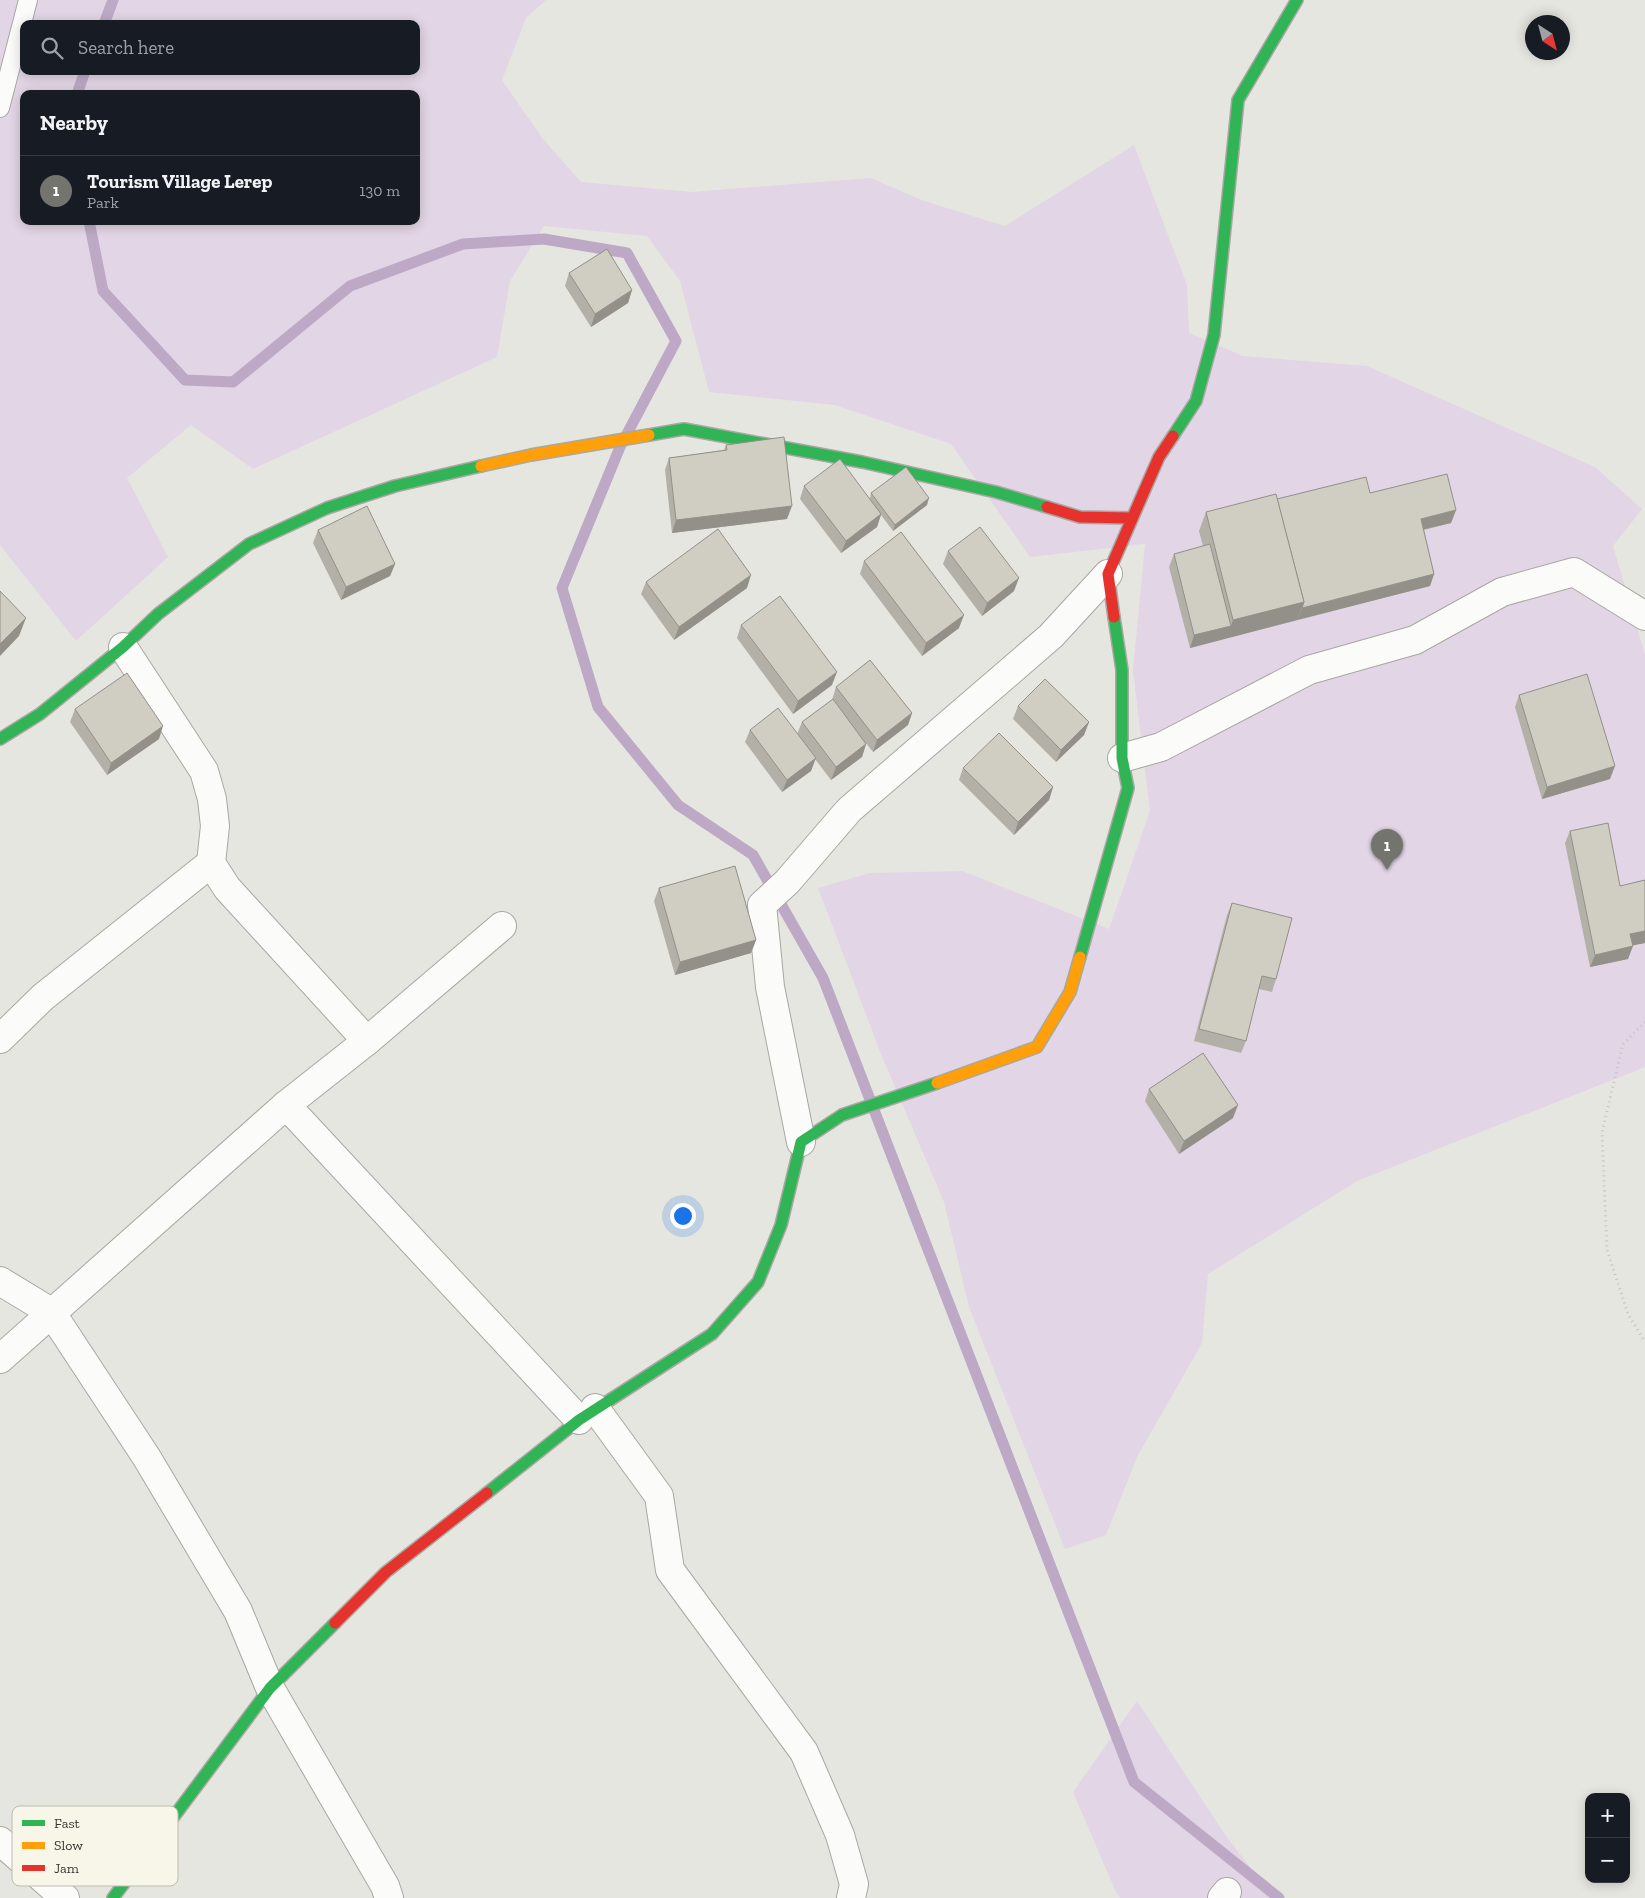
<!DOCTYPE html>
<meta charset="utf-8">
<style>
:root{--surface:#171b24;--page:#242831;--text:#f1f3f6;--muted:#9ea1a6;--line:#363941;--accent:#74746e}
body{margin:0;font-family:"Zilla Slab",serif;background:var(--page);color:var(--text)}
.controls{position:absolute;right:15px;bottom:15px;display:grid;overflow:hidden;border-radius:10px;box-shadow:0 2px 12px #0003}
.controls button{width:45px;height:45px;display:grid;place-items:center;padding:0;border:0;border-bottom:1px solid var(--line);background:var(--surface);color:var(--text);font:25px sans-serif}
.compass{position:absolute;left:1525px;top:15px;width:45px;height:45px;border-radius:50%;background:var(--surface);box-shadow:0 2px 12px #0003;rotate:144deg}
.you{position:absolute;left:682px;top:1215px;width:18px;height:18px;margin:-12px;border:4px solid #fff;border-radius:50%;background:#1a73e8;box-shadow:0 0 0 8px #1a73e833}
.badge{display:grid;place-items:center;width:32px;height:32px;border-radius:50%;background:var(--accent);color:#fff;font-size:16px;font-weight:700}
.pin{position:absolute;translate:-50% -41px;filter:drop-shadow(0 1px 2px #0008)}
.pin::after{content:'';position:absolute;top:26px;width:18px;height:15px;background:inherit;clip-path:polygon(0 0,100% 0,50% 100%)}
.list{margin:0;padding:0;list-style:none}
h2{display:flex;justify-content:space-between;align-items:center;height:65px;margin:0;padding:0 20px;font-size:21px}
h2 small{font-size:16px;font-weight:400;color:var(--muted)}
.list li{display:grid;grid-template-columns:32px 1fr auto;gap:15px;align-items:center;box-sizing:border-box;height:70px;padding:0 20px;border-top:1px solid var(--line)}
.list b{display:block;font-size:19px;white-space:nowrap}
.list p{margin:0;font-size:16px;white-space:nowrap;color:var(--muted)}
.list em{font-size:16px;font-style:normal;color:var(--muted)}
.icon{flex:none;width:28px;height:28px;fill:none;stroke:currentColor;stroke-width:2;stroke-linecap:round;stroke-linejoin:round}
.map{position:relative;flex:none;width:1645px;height:1898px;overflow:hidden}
.search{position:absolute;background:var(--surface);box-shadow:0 2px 12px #0003;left:20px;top:20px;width:400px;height:55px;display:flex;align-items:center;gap:12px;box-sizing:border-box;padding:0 18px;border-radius:10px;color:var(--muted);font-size:19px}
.panel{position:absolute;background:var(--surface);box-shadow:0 2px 12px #0003;left:20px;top:90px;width:400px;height:135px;border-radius:10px}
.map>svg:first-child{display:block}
.green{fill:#e2d5e5;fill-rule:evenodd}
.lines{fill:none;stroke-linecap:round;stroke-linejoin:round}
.stream{stroke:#bda9c5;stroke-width:11}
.lane-casing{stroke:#a8a7a2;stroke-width:20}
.street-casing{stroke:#a8a7a2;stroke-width:30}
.fast-casing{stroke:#a8a7a2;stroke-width:14}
.slow-casing{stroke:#a8a7a2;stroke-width:14}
.jam-casing{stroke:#a8a7a2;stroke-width:14}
.path{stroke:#c5c5c1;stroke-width:3;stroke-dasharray:1 4;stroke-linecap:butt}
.lane{stroke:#fbfbfa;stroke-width:18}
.street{stroke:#fbfbfa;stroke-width:28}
.fast{stroke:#30b455;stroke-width:11}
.slow{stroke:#ff9f0a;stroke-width:11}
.jam{stroke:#e5322d;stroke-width:11}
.wall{fill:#b3b1a7}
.shaded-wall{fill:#929088}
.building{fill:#d0cec2;stroke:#929088}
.key{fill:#f7f6e9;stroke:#bdbcb2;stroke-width:1}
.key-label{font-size:14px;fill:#363631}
</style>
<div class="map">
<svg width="1645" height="1898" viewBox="0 0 1645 1898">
<rect width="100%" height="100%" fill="#e6e6e0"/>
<g class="green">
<path d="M0,0H546L526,18L502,80L543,139L581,182L692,192L871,178L924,201L1005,226L1134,145L1187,285L1189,333L1243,356L1367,366L1595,467L1642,509L1613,546L1645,655V1067L1357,1181L1208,1274L1202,1343L1138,1455L1106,1535L1065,1549L969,1307L944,1202L881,1054L818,888L870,873L962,871L1109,929L1150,811L1133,671L1145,544L1030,557L951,444L835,405L709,392L680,281L647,236L544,226L510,281L497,357L253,469L191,425L127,478L168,557L76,641L0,545ZM24,24H416V71H24ZM24,94H416V221H24Z"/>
<path d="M1137,1701L1226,1836L1274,1898H1120L1115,1890L1073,1792Z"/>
</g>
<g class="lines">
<g class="stream">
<path d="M104,24L113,0"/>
<path d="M77,94L85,71"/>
<path d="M89,221L103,291L185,380L233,382L350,286L463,244L544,239L627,253L676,341L620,447L562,588L598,707L678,805L753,855L823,978L1134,1782L1279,1898"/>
</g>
<defs>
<path id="lane" d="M0,108L28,0"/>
<g id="street">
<path d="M123,647L204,771L212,799L215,826L211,863L227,888L367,1041"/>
<path d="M1122,758L1161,747L1309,670L1415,640L1502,592L1574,572L1645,616"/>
<path d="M0,1039L43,997L211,863"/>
<path d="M286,1105L579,1420"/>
<path d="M801,1142L770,987L762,905L787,882L849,810L1051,636L1108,574"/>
<path d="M0,1281L51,1312L147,1458L238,1611L270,1688L385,1886L389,1898"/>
<path d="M0,1359L286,1105L367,1041L502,926"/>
<path d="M595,1408L659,1496L670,1570L804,1752L840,1835L854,1884L851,1898"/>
<path d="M0,1841L65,1898"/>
<path d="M1222,1898L1227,1892"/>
</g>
<g id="fast">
<path d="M649,435L684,429L862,462L996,492L1047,507"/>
<path d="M1173,436L1196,401L1214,335L1238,100L1297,0"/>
<path d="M0,739L40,714L123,647L158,614L249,544L327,508L395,486L481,466"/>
<path d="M1080,957L1128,788L1122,758V670L1114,617"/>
<path d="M487,1493L579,1420L712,1334L758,1282L781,1225L801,1142L842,1115L937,1083"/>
<path d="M113,1898L270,1688L335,1623"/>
</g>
<g id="slow">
<path d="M481,466L531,455L649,435"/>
<path d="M937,1083L1037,1047L1070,992L1080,957"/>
</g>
<g id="jam">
<path d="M1047,507L1080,517L1132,518"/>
<path d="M1114,617L1108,574L1159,457L1173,436"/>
<path d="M335,1623L386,1572L487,1493"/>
</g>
</defs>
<use href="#lane" class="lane-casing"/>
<use href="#street" class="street-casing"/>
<use href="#fast" class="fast-casing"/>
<use href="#slow" class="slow-casing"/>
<use href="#jam" class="jam-casing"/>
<path class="path" d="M1645,1022L1623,1044L1602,1132L1607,1250L1628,1314L1645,1342"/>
<use href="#lane" class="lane"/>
<use href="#street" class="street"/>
<use href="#fast" class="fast"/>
<use href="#slow" class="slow"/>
<use href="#jam" class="jam"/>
</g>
<g class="wall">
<path d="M569,273L632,290L628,303L591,327L565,286Z"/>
<path d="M726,445L787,519L672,533L665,470L669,458L724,450Z"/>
<path d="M804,486L870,498L871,493L927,505L893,531L881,515L877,527L841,553L800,499Z"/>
<path d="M1370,493L1456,510L1451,523L1424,530L1434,574L1430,586L1190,648L1169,567L1174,554L1203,546L1199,531L1206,512L1277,499Z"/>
<path d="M318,530L395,564L390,576L341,600L313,543Z"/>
<path d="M948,551L1014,591L982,616L943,564Z"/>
<path d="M864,561L959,628L922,656L860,574Z"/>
<path d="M646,582L747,588L674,640L641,594Z"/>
<path d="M741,625L832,685L793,714L737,638Z"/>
<path d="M836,687L912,713L908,725L873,752L865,742L866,744L862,757L831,780L815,759L811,771L782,792L745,742L750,730L797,734L802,722L832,700Z"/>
<path d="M1519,695L1610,779L1542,799L1515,707Z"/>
<path d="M1018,706L1089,722L1084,735L1056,762L1013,719Z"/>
<path d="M75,709L159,739L107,775L70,722Z"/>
<path d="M963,768L1053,787L1049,800L1014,835L959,780Z"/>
<path d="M1570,831L1620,886L1645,880V943L1632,945L1628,959L1590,967L1565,843Z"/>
<path d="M659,888L756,940L751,953L675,975L654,901Z"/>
<path d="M1232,903L1276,979L1272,992L1259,989L1246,1041L1241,1053L1194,1041L1227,915Z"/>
<path d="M1149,1089L1233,1118L1179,1154L1145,1101Z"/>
</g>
<g class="shaded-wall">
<path d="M632,290L628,303L591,327L595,314Z"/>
<path d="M929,498L927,505L893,531L895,525Z"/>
<path d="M792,506L787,519L672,533L676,520Z"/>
<path d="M1456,510L1451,523L1416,531L1421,519Z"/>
<path d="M881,514L877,527L841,553L846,541Z"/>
<path d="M395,564L390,576L341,600L346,587Z"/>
<path d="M1434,574L1430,586L1297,620L1302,608Z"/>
<path d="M751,575L747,588L674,640L679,627Z"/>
<path d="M1019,578L1014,591L982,616L987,603Z"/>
<path d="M1304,602L1297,620L1190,648L1194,635L1231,626L1233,620Z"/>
<path d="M964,615L959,628L922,656L926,643Z"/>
<path d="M26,618L19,636L0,656V644Z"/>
<path d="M837,672L832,685L793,714L798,701Z"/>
<path d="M912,713L908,725L873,752L877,740Z"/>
<path d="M1089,722L1084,735L1056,762L1061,750Z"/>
<path d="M163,726L159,739L107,775L111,763Z"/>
<path d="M866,744L862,757L831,780L836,767Z"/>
<path d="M816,758L811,771L782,792L787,780Z"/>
<path d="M1615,766L1610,779L1542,799L1547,787Z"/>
<path d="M1053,787L1049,800L1014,835L1018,822Z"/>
<path d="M1645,931V943L1625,947L1630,934Z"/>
<path d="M756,940L751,953L675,975L680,962Z"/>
<path d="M1633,946L1628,959L1590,967L1595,955Z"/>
<path d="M1238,1105L1233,1118L1179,1154L1184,1141Z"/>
</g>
<g class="building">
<path d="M607,249L632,290L595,314L569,273Z"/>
<path d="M784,437L792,506L676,520L669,458L727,450L726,445Z"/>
<path d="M840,459L881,514L846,541L804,486Z"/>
<path d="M906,467L929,498L895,525L871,493Z"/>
<path d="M1447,474L1456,510L1421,519L1434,574L1302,608L1304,602L1277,499L1366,477L1370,493Z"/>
<path d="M1276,494L1304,602L1233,620L1206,512Z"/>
<path d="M367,506L395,564L346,587L318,530Z"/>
<path d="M980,527L1019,578L987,603L948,551Z"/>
<path d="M718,529L751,575L679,627L646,582Z"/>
<path d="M901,532L964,615L926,643L864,561Z"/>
<path d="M1210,544L1231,626L1194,635L1174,554Z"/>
<path d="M0,591L26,618L0,644Z"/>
<path d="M780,596L837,672L798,701L741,625Z"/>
<path d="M870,660L912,713L877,740L836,687Z"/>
<path d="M127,673L163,726L111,763L75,709Z"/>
<path d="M1587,674L1615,766L1547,787L1519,695Z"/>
<path d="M1045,679L1089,722L1061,750L1018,706Z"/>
<path d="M833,699L866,744L836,767L802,722Z"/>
<path d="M778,708L816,758L787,780L750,730Z"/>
<path d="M999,733L1053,787L1018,822L963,768Z"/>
<path d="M1608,823L1620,886L1645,880V931L1630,934L1633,946L1595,955L1570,831Z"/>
<path d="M735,866L756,940L680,962L659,888Z"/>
<path d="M1232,903L1292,918L1276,979L1262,976L1246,1041L1199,1029Z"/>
<path d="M1203,1053L1238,1105L1184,1141L1149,1089Z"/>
</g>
<rect x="12" y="1806" width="166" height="80" rx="8" class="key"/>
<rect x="22" y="1820" width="23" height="6" fill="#30b455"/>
<rect x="22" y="1842" width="23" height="7" fill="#ff9f0a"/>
<rect x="22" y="1865" width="23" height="6" fill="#e5322d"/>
<g class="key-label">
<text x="54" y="1828">Fast</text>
<text x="54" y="1850">Slow</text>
<text x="54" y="1873">Jam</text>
</g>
</svg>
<div class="controls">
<button>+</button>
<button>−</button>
</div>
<svg class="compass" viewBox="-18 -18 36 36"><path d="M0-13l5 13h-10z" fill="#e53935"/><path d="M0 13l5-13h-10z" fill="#9ea1a6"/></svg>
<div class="you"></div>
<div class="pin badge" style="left:1387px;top:870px">1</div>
<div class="search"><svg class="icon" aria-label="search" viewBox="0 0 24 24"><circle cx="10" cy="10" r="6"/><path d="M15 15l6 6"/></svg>Search here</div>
<section class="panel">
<h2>Nearby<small></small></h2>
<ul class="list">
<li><span class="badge">1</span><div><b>Tourism Village Lerep</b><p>Park</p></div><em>130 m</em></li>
</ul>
</section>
</div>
